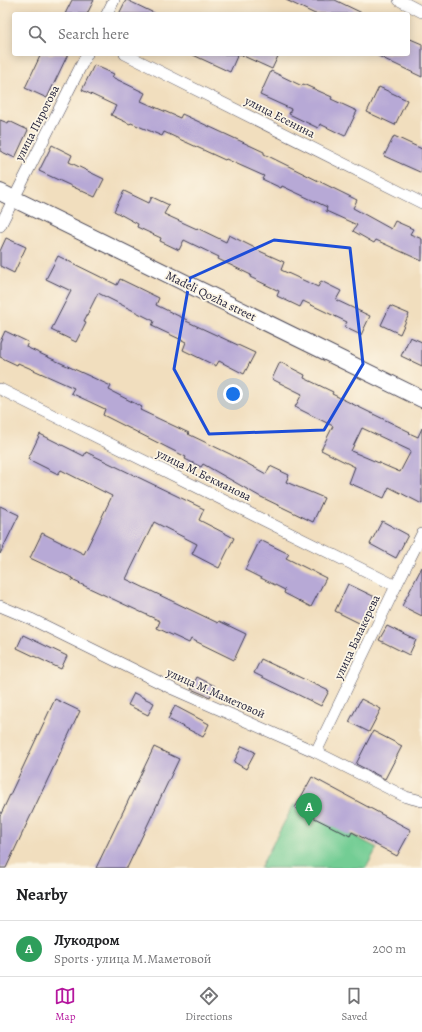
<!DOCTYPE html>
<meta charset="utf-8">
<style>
:root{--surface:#fff;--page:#f6f6f6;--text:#202124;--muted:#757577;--line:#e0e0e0;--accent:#b5179e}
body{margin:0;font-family:Alegreya,serif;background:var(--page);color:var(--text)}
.you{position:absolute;left:233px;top:394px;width:14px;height:14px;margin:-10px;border:3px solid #fff;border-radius:50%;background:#1a73e8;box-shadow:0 0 0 6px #1a73e833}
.badge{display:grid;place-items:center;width:26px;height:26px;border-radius:50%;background:var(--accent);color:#fff;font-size:13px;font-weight:700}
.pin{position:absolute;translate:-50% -33px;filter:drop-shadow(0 1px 2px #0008)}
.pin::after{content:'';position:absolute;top:21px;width:14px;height:12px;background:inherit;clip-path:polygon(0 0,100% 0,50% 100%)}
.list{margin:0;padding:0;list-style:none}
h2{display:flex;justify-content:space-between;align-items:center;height:52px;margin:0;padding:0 16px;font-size:17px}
h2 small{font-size:13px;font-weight:400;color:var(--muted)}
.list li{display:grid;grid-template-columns:26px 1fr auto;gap:12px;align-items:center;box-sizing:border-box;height:56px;padding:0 16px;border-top:1px solid var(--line)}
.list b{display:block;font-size:15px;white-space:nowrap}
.list p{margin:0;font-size:13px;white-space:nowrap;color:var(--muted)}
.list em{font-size:13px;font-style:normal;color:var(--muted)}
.icon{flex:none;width:22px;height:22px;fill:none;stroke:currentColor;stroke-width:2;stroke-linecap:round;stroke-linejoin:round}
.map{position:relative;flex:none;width:422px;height:868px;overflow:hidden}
.search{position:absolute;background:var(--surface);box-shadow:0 2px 10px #0003;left:12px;right:12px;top:12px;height:44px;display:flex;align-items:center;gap:10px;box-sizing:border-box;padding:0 14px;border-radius:4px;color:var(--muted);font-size:15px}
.sheet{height:108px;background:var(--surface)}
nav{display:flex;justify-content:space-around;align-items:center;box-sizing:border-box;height:56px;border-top:1px solid var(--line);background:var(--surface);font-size:11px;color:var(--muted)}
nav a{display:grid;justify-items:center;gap:2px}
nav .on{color:var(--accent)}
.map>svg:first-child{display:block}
.green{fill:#73cd94;stroke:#4a7868}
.building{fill:#b7a9d6;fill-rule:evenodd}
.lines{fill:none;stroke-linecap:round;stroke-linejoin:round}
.minor-casing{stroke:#413e4f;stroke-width:12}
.secondary-casing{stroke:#413e4f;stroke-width:18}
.minor{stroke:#fff;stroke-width:11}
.secondary{stroke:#fff;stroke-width:16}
.marked{fill:none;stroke:#1d4ed8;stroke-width:3;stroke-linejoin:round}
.labels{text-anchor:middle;stroke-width:3.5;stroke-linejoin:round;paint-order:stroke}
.street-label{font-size:12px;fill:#22223b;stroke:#fcf5e5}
</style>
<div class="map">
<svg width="422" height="868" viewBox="0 0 422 868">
<rect width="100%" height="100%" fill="#fcf5e5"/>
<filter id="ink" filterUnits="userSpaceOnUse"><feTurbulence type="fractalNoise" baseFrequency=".025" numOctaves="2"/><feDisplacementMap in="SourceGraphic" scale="8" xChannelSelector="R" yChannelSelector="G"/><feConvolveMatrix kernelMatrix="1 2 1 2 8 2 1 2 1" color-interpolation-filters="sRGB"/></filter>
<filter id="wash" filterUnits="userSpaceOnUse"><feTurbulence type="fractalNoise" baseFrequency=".012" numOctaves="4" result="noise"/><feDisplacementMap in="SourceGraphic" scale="16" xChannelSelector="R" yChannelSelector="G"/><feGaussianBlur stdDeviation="0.9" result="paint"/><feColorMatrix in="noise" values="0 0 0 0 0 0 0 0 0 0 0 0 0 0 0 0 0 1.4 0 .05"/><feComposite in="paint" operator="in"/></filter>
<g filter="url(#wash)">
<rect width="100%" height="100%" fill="#f1debe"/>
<path class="green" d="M294,804L377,848L366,868H260Z"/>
<g id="blocks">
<g class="building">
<path d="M72,0H94L87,14H65Z"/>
<path d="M126,0H127L156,14H119Z"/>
<path d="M286,0H335L364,14H315Z"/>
<path d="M408,38L422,44V77L374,54H408Z"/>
<path d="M41,54H68L47,98L25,88Z"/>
<path d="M191,54H238L230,72Z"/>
<path d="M239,54H279L272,69Z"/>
<path d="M94,65L114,74L112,77L145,93L141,101L180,118L182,114L264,152V154L357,200L353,208L391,229L395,221L413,229L410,234L422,239V261L376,240L374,243L353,231L357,225L326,211L327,207L282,186L281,188L262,179L264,176L226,159L225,160L164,132L162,136L131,123L130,124L111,115L116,106L82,90Z"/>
<path d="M271,71L302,86L303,84L332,97L331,99L357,111L345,136L320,124L318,128L289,114L291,109L260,95Z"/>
<path d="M379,87L407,100L395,125L367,112Z"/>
<path d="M0,120L8,123L9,121L28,130L15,158L0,151Z"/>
<path d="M394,136L422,149V173L384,156Z"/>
<path d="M52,145L72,155L69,162L104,179L95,197L39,171Z"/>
<path d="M124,191L149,203L152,197L169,205L164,214L197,229V228L226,242L229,235L255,248V249L284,262L281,270L318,287L321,281L341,291L336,300L370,316L361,335L344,327L347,322L303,301L300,307L277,296L279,291L250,277L251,275L218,259L219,257L184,240L179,250L160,241L161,238L137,227L138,224L114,211Z"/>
<path d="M6,238L26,247L14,273L0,266V251Z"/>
<path d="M58,256L117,285L120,279L159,298L156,305L187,320L186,321L255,353L244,374L219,361L216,366L183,350L186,342L152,326L154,321L98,293L84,321L86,322L76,342L51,330L71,291L46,279Z"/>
<path d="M390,306L409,314L400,334L381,325Z"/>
<path d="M5,331L28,342L26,347L111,386L109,390L142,407L140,410L189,433L188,434L230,454L266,474L270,466L289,475L286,482L324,498L313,522L259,496L203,464L201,467L185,459L186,457L103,415L105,409L71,393L74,388L18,363L17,365L0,357V342Z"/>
<path d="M410,337L422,342V366L401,356Z"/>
<path d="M280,362L305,375L304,378L333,392L332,394L410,432L409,433L418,437L422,428V504L389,487L384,498L349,483L355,467L321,450L333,426L295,407L302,394L272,379ZM362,428L411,451L400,472L351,451Z"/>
<path d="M40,434L84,456L86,452L204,509L199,520L234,538L219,568L192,554L197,544L154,522L126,579L218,623L219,621L246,634L234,660L191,639L189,643L157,628L160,621L72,580L73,578L30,558L42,533L84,554L112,496L61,470L58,474L28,459Z"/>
<path d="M0,506L19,515L0,554Z"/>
<path d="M382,521L408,535L396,558L370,544Z"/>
<path d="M260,540L289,554L286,558L326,578L311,607L284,593L285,590L245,570Z"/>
<path d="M422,567V616L402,606Z"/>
<path d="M348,584L377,598L363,625L335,611Z"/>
<path d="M387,626L416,640L409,655L379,640Z"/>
<path d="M23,635L67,656L61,669L17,648Z"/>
<path d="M261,659L329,691L321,706L254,673Z"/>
<path d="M197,677L215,686L210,697L191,689Z"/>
<path d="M134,693L154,703L148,715L128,705Z"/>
<path d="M55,699L80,711L6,868H0V816Z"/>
<path d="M361,699L381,709L369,732L349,722Z"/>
<path d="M175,706L209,724L203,737L168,719Z"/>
<path d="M373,731L402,746L385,779L356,764Z"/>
<path d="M242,746L255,752L246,769L234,762Z"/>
<path d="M154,747L179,759L127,868H96Z"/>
<path d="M312,777L411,830L397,856L352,832L350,836L295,808Z"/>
</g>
</g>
</g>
<g filter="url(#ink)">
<use href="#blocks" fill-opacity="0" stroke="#413e4f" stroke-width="1"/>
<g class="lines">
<defs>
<g id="minor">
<path d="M399,0L422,12"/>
<path d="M107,14L114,0"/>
<path d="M125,54L422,203"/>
<path d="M0,226L87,54"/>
<path d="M0,389L396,586"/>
<path d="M0,606L31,619L173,689L316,752L406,797L422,801"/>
<path d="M316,752L396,586L422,534"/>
</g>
<path id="secondary" d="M0,192L422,399"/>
</defs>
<use href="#minor" class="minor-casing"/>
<use href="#secondary" class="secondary-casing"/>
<use href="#minor" class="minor"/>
<use href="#secondary" class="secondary"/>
</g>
</g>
<path class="marked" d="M274,240L350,248L363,364L324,430L209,434L174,369L190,278Z"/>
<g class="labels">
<g class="street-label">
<text transform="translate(280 117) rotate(27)" y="4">улица Есенина</text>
<text transform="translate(37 123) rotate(-63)" y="4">улица Пирогова</text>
<text transform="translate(211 296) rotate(26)" y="4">Madeli Qozha street</text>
<text transform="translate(204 475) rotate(26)" y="4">улица М.Бекманова</text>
<text transform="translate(357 637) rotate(-65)" y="4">улица Балакерева</text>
<text transform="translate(216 693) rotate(24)" y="4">улица М.Маметовой</text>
</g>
</g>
</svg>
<div class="you"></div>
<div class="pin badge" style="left:309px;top:826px;background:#2e9e5b">A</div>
<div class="search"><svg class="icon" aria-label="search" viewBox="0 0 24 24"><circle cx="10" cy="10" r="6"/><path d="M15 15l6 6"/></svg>Search here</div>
</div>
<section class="sheet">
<h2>Nearby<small></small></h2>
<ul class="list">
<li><span class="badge" style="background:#2e9e5b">A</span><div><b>Лукодром</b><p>Sports · улица М.Маметовой</p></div><em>200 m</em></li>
</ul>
</section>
<nav>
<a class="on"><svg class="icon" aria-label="map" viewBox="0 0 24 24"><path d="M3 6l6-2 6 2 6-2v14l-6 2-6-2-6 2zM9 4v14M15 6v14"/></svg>Map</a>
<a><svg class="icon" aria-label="directions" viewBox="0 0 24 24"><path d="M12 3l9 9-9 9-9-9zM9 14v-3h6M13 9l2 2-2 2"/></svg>Directions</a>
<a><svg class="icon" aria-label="saved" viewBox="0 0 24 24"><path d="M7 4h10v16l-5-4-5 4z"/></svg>Saved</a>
</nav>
